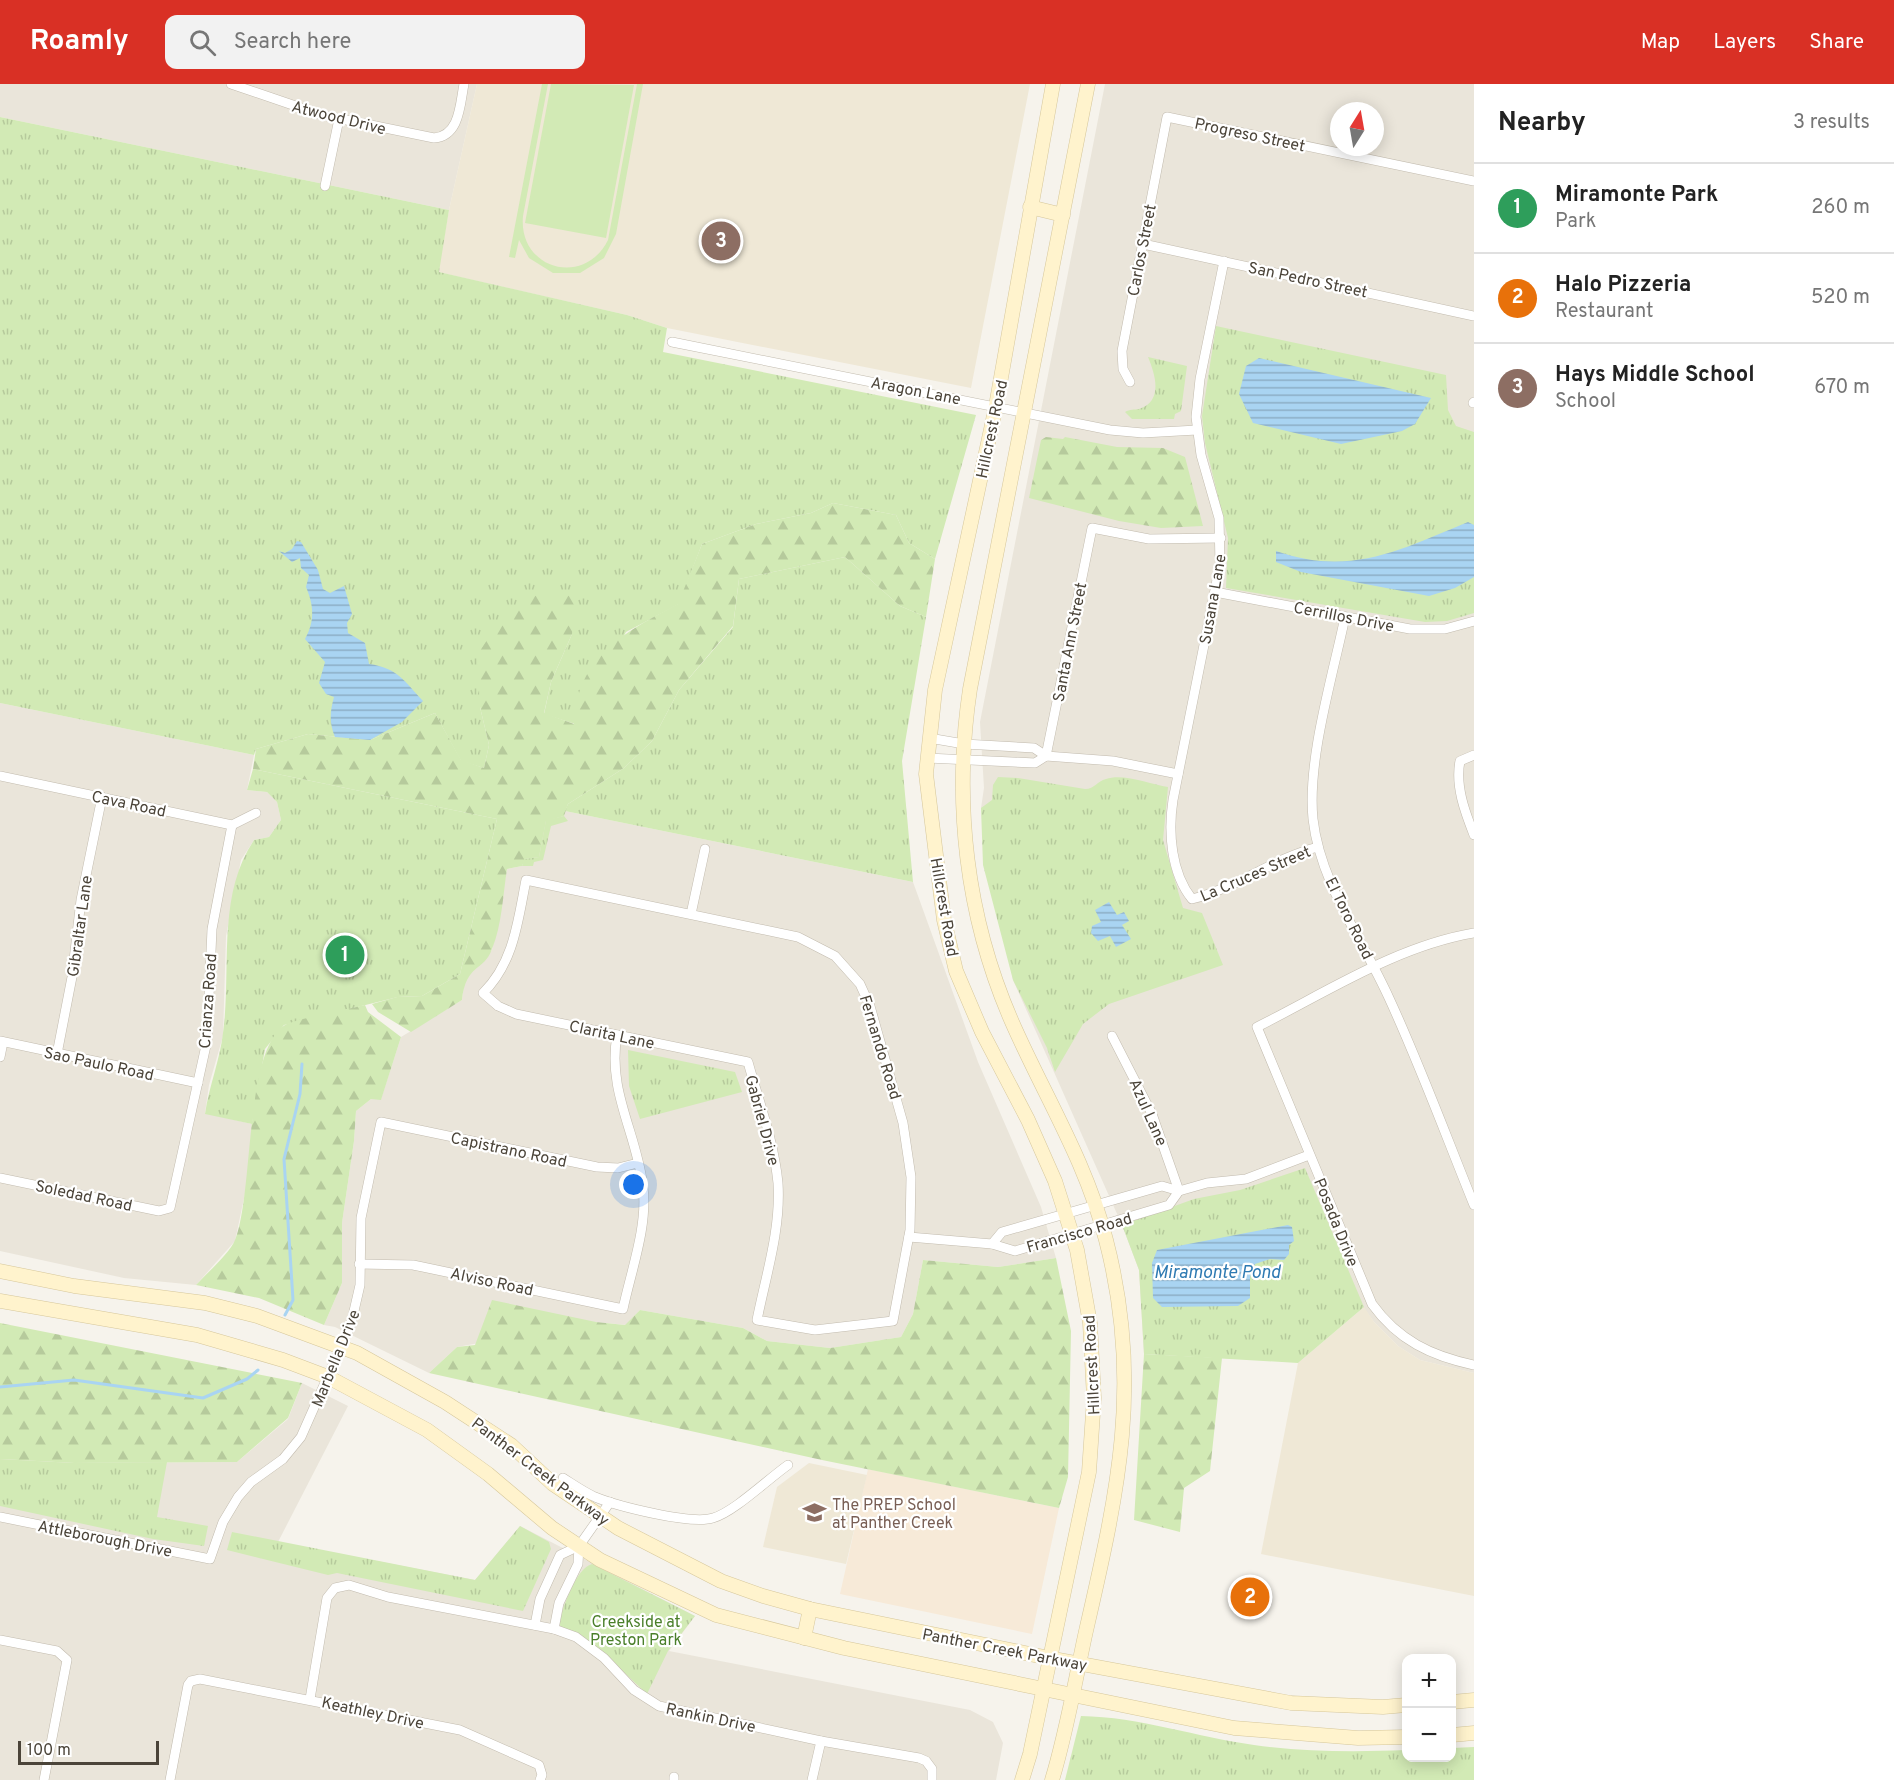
<!DOCTYPE html>
<meta charset="utf-8">
<style>
:root{--surface:#fff;--page:#f2f2f2;--text:#222;--muted:#767676;--line:#e0e0e0;--accent:#d93025}
body{margin:0;font-family:Overpass,sans-serif;background:var(--page);color:var(--text)}
.controls{position:absolute;right:18px;bottom:18px;display:grid;overflow:hidden;border-radius:12px;box-shadow:0 3px 15px #0003}
.controls button{width:54px;height:54px;display:grid;place-items:center;padding:0;border:0;border-bottom:2px solid var(--line);background:var(--surface);color:var(--text);font:30px sans-serif}
.compass{position:absolute;left:1330px;top:18px;width:54px;height:54px;border-radius:50%;background:var(--surface);box-shadow:0 3px 15px #0003;rotate:11deg}
.scale{position:absolute;left:18px;bottom:15px;width:141px;box-sizing:border-box;padding-left:6px;border:3px solid #4b4439;border-top:0;font-size:16px;line-height:21px;white-space:nowrap;color:#4b4439;-webkit-text-stroke:4px #fff;paint-order:stroke}
.you{position:absolute;left:634px;top:1101px;width:21px;height:21px;margin:-15px;border:4px solid #fff;border-radius:50%;background:#1a73e8;box-shadow:0 0 0 9px #1a73e833}
.badge{display:grid;place-items:center;width:39px;height:39px;border-radius:50%;background:var(--accent);color:#fff;font-size:20px;font-weight:700}
.pin{position:absolute;translate:-50% -50%;border:3px solid #fff;box-shadow:0 2px 6px #0006}
.list{margin:0;padding:0;list-style:none}
h2{display:flex;justify-content:space-between;align-items:center;height:78px;margin:0;padding:0 24px;font-size:26px}
h2 small{font-size:20px;font-weight:400;color:var(--muted)}
.list li{display:grid;grid-template-columns:39px 1fr auto;gap:18px;align-items:center;box-sizing:border-box;height:90px;padding:0 24px;border-top:2px solid var(--line)}
.list b{display:block;font-size:22px;white-space:nowrap}
.list p{margin:0;font-size:20px;white-space:nowrap;color:var(--muted)}
.list em{font-size:20px;font-style:normal;color:var(--muted)}
.icon{flex:none;width:33px;height:33px;fill:none;stroke:currentColor;stroke-width:2;stroke-linecap:round;stroke-linejoin:round}
.map{position:relative;flex:none;width:1474px;height:1696px;overflow:hidden}
header{display:flex;align-items:center;gap:36px;box-sizing:border-box;height:84px;padding:0 30px;background:var(--accent);color:#fff}
header strong{font-size:28px}
nav{display:flex;gap:33px;margin-inline-start:auto;font-size:21px}
.search{width:420px;height:54px;background:var(--page);display:flex;align-items:center;gap:15px;box-sizing:border-box;padding:0 21px;border-radius:12px;color:var(--muted);font-size:22px}
main{display:flex}
aside{flex:1;background:var(--surface)}
.map>svg:first-child{display:block}
.residential{fill:#eae5da;fill-rule:evenodd}
.commercial{fill:#f7ead8}
.education{fill:#efe8d6}
.grass{fill:url(#grass-tufts)}
.forest{fill:url(#forest-firs)}
.pitch{fill:#d2eab5}
.water{fill:url(#water-rules)}
.lines{fill:none;stroke-linecap:round;stroke-linejoin:round}
.stream{stroke:#a9d4f2;stroke-width:3}
.street-casing{stroke:#c2bbae;stroke-width:10}
.secondary-casing{stroke:#d6c79b;stroke-width:15}
.street{stroke:#fff;stroke-width:9}
.secondary{stroke:#fff3cd;stroke-width:14}
.labels{text-anchor:middle;stroke-width:4.5;stroke-linejoin:round;paint-order:stroke}
.street-label{font-size:16px;fill:#4b4439;stroke:#fff}
.education-label{font-size:16px;fill:#785e54;stroke:#fff;text-anchor:start}
.park-label{font-size:16px;fill:#4a7f2a;stroke:#fff}
.water-label{font-size:18px;font-style:italic;fill:#2e7ab2;stroke:#fff}
</style>
<header>
<strong>Roamly</strong>
<div class="search"><svg class="icon" aria-label="search" viewBox="0 0 24 24"><circle cx="10" cy="10" r="6"/><path d="M15 15l6 6"/></svg>Search here</div>
<nav><a>Map</a><a>Layers</a><a>Share</a></nav>
</header>
<main>
<div class="map">
<svg width="1474" height="1696" viewBox="0 0 1474 1696">
<defs>
<pattern id="grass-tufts" width="24" height="20" patternUnits="userSpaceOnUse" patternTransform="scale(1.5)"><rect width="24" height="20" fill="#d2eab5"/><path d="M3 7l-1-3M5 7V3M7 7l1-3M15 17l-1-3M17 17v-4M19 17l1-3" fill="none" stroke="#b6ca9c"/></pattern>
<pattern id="forest-firs" width="22" height="20" patternUnits="userSpaceOnUse" patternTransform="scale(1.5)"><rect width="22" height="20" fill="#d2eab5"/><path d="M5 1l3.5 6h-7zM16 11l3.5 6h-7z" fill="#b6ca9c"/></pattern>
<pattern id="water-rules" width="6" height="5" patternUnits="userSpaceOnUse" patternTransform="scale(1.5)"><rect width="6" height="5" fill="#a9d4f2"/><path d="M0 2.5h6" fill="none" stroke="#8caec5"/></pattern>
</defs>
<rect width="100%" height="100%" fill="#f6f3ec"/>
<g class="residential">
<path d="M0,0H477L449,126L0,33Z"/>
<path d="M1105,0H1474V1289L1420,1276L1398,1262L1374,1238L1364,1224L1144,1270L1139,1186L1122,1141L1013,896L981,724L984,704L980,638ZM1339,27H1375V63H1339Z"/>
<path d="M0,619L254,671L247,706L267,708L277,718L281,736L269,753L254,756L241,776L226,852L223,952L209,1001L205,1029L252,1040L247,1100L235,1157L196,1201L124,1194L0,1167Z"/>
<path d="M565,727L913,798L978,978L1041,1123L1056,1174L998,1183L923,1176L913,1230L901,1253L830,1264L767,1257L743,1244L640,1226L626,1241L596,1238L457,1263L429,1289L335,1243L324,1241L342,1199V1139L354,1057L356,1027L371,1015H381L401,953L462,916L464,901L471,886L492,866L507,785L522,782L546,736L563,732Z"/>
<path d="M302,1299L348,1322L278,1458L475,1496L520,1442L695,1532L669,1567L970,1626L993,1638L1003,1659L996,1696H0V1375L74,1379L237,1378L288,1335Z"/>
</g>
<path class="commercial" d="M868,1385L1059,1424L1032,1550L840,1510Z"/>
<g class="education">
<path d="M477,0H1030L971,304L667,244L627,231L438,188L449,126Z"/>
<path d="M1364,1223L1374,1238L1398,1262L1420,1276L1474,1289V1512L1261,1470L1298,1279Z"/>
<path d="M809,1379L867,1391L846,1480L763,1463L777,1403Z"/>
</g>
<g class="grass">
<path d="M0,33L449,126L439,188L627,231L667,244L663,268L976,331L935,475L909,459L896,431L833,419L811,429L756,440L702,460L679,520L626,548L575,640L544,630L551,598L572,550L480,623L489,661L484,684L461,677L435,629L370,656L308,650L256,665L254,671L0,619Z"/>
<path d="M1216,242L1446,291L1448,326L1456,342L1474,348V529L1447,537L1425,538L1226,504L1228,454L1205,359L1202,332Z"/>
<path d="M1148,273L1187,282L1181,327L1175,330L1174,335H1132L1125,328C1130,325 1134,326 1139,325C1164,317 1155,290 1148,273Z"/>
<path d="M845,473L900,522L926,533L902,677L913,798L565,727L568,720L624,684L652,657L679,606L733,543L739,495Z"/>
<path d="M253,685L497,735L460,890L422,912L398,913L284,941L265,965L252,1040L205,1030C209,1002 220,976 223,949C232,884 216,813 254,756L269,753L281,736L277,718L267,708L247,706Z"/>
<path d="M998,693L1018,694L1085,705C1095,705 1097,697 1106,695C1123,689 1150,700 1168,703L1163,756L1183,824L1202,829L1223,881L1109,920L1083,940L1055,988L1047,964L1013,896L983,781L981,724L992,716L993,701Z"/>
<path d="M564,732L568,737L551,742L543,776L534,778L533,782H522L524,775L539,773L546,736Z"/>
<path d="M628,966L735,988L742,1008L640,1035L629,1002Z"/>
<path d="M1305,1084L1364,1223L1298,1279L1144,1270L1139,1186L1122,1141L1194,1115L1240,1106Z"/>
<path d="M0,1375L74,1379L167,1378L157,1433L208,1442L204,1462L153,1455L0,1422Z"/>
<path d="M520,1442L549,1458L551,1465L523,1527L337,1489L328,1491L227,1466L232,1448L475,1496Z"/>
<path d="M592,1480L695,1532L668,1567L647,1610L598,1564L560,1543L559,1537C564,1522 576,1484 592,1480Z"/>
<path d="M1081,1632C1140,1633 1196,1653 1254,1661C1303,1668 1357,1668 1406,1666V1674H1452V1664L1474,1663V1696H1065Z"/>
</g>
<g class="forest">
<path d="M1046,353L1063,355L1065,353L1117,363L1163,364L1185,373L1203,442L1161,444L1119,437L1029,414L1041,356Z"/>
<path d="M833,419L896,431L909,459L935,475L926,533L900,522L845,473L739,495L733,542L679,606L652,657L624,684L568,720L564,732L546,737L539,773L525,775L522,782L507,785C503,810 502,841 492,865C484,888 466,879 462,916L411,948L378,928L372,920L397,913L422,912L460,890L497,735L253,685L256,665L308,650L370,656L435,629L461,676L484,684L489,661L480,623L477,571L498,540L539,509L575,512L572,550L551,598L544,629L574,640C577,572 625,548 678,520L702,460L756,440L811,429Z"/>
<path d="M365,921L368,928L401,953L381,1016L371,1015L356,1027L354,1057L342,1139V1199L324,1241L259,1214L196,1201C207,1189 230,1169 235,1156C254,1109 244,966 285,941C295,935 349,925 365,921Z"/>
<path d="M1056,1174L1071,1247L1068,1393L1059,1424L822,1376L429,1289L457,1263L475,1261L492,1216L596,1238L625,1241L640,1226L743,1244L767,1257L830,1264L901,1253L913,1230L923,1176L998,1183Z"/>
<path d="M0,1239L302,1299L288,1334L237,1378L74,1379L0,1375Z"/>
<path d="M1144,1270L1222,1274L1210,1387L1184,1404L1180,1448L1134,1436Z"/>
</g>
<g class="pitch">
<path d="M542,0H548L523,132C518,185 584,204 608,156L637,0H643L616,150L604,174L580,189H553L529,174L519,156L515,174L509,173Z"/>
<path d="M551,0L634,1L606,154L525,139Z"/>
</g>
<g class="water">
<path d="M1259,274L1431,314L1415,340L1402,347L1341,360L1253,339L1239,310L1246,282Z"/>
<path d="M1468,438L1474,441V493L1455,504L1429,512L1301,488L1276,478V467C1350,493 1400,466 1468,438Z"/>
<path d="M297,457L301,458L318,486L323,505L330,509L344,502L352,530L347,539L348,549L365,559L369,580C398,584 404,597 423,617L402,638L370,656L335,653C329,639 330,627 334,613L326,610L319,599L325,578L305,555C315,537 314,522 306,503L309,491L301,484L300,474L292,478L279,467L285,469L292,465Z"/>
<path d="M1109,818L1117,831L1124,828L1129,837L1122,841L1131,855L1116,863L1110,852L1098,857L1091,849L1092,842L1101,838L1095,826Z"/>
<path d="M1288,1141L1292,1143L1294,1157L1289,1161V1170L1284,1176L1270,1175L1255,1180L1250,1193V1214L1238,1222L1162,1223L1153,1214L1152,1179L1157,1166Z"/>
</g>
<g class="lines">
<g class="stream">
<path d="M285,1231L293,1216L284,1075L300,1010L302,980"/>
<path d="M0,1303L74,1296L203,1314L247,1295L258,1286"/>
</g>
<defs>
<g id="street">
<path d="M231,0L322,31L434,54C460,52 460,20 464,0"/>
<path d="M325,102L339,35"/>
<path d="M1143,160L1474,232"/>
<path d="M1224,177L1200,295L1196,333L1201,371L1219,434L1220,481L1173,716C1168,748 1171,789 1192,815C1237,804 1274,774 1318,763"/>
<path d="M672,258L1110,346L1143,349L1197,346"/>
<path d="M1130,298L1123,285L1122,267L1167,33L1474,97"/>
<path d="M1473,319L1474,318"/>
<path d="M1215,508L1410,545H1445L1474,537"/>
<path d="M1345,533C1333,591 1307,676 1313,735C1320,799 1363,856 1389,914C1420,981 1446,1052 1474,1121"/>
<path d="M929,654L964,660L1034,664L1046,672L1113,677L1178,690"/>
<path d="M1474,671L1460,677C1455,702 1465,728 1474,751"/>
<path d="M1046,672L1092,444L1149,455L1221,454"/>
<path d="M927,674L1035,679L1046,672"/>
<path d="M0,692L232,741L256,729"/>
<path d="M526,796L798,853L835,872L860,900L870,922L903,1039L911,1093L910,1146L893,1237L815,1246L757,1236C766,1191 781,1145 778,1099C774,1058 759,1018 748,978L516,930L498,922L483,909C514,879 518,836 526,796Z"/>
<path d="M691,830L705,765"/>
<path d="M1474,849C1397,862 1327,908 1257,943L1372,1220C1398,1256 1431,1272 1474,1281"/>
<path d="M1112,952L1152,1030L1179,1107"/>
<path d="M0,957L198,999"/>
<path d="M57,970L72,893L81,816L102,713"/>
<path d="M0,973L3,958"/>
<path d="M0,1094L159,1127L170,1124L207,957L212,845L232,741"/>
<path d="M909,1153L992,1160L1015,1167L1169,1121L1179,1107"/>
<path d="M992,1160L1002,1148L1162,1102L1179,1107L1207,1099L1246,1095L1309,1071"/>
<path d="M359,1180L413,1181L623,1225C631,1187 648,1142 643,1103C637,1049 607,1008 617,951"/>
<path d="M563,1394C574,1401 584,1408 595,1413C617,1422 691,1441 713,1434C734,1428 768,1395 788,1381"/>
<path d="M0,1433L210,1475L223,1438L238,1413L251,1398L283,1375L301,1353L351,1240L360,1201L361,1134L381,1038L597,1083L618,1084L638,1079"/>
<path d="M535,1541L540,1515L560,1471L579,1462L610,1418"/>
<path d="M554,1545L559,1519L578,1480L579,1462"/>
<path d="M0,1556L57,1567L67,1576L44,1696"/>
<path d="M310,1615L327,1514L335,1504L349,1501L388,1513L554,1545L576,1553L604,1574L634,1606L659,1622L821,1657L919,1674L926,1677L932,1685V1696"/>
<path d="M170,1696L188,1601L191,1597L200,1595L460,1646L539,1681L542,1691L540,1696"/>
<path d="M674,1696V1693"/>
<path d="M812,1696L821,1657"/>
</g>
<g id="secondary">
<path d="M1030,123L1063,131"/>
<path d="M0,1187L74,1202L205,1219L257,1232L357,1269L445,1318L511,1361L553,1400L618,1444L721,1497L763,1512L810,1525L1049,1574L1291,1619L1383,1623L1406,1621"/>
<path d="M0,1217L197,1251L283,1276L328,1293L427,1346L488,1390L552,1444L600,1476L716,1531L844,1564L1234,1644L1358,1654L1406,1653"/>
<path d="M804,1554L810,1525"/>
<path d="M1452,1618L1474,1616"/>
<path d="M1452,1651L1474,1649"/>
<path d="M1022,1696L1030,1670L1089,1388L1094,1314L1090,1239L1077,1166L1055,1097L1028,1036L982,948L956,887L944,836L926,690L935,606L996,322L1053,0"/>
<path d="M1052,1696C1067,1647 1075,1597 1086,1547C1118,1408 1143,1298 1106,1156C1086,1077 1044,1011 1012,938C966,833 953,718 970,605L1088,0"/>
</g>
</defs>
<use href="#street" class="street-casing"/>
<use href="#secondary" class="secondary-casing"/>
<use href="#street" class="street"/>
<use href="#secondary" class="secondary"/>
</g>
<defs>
<symbol id="school-bare" viewBox="-9 -9 18 18"><path d="M0-5L7-2L0 1L-7-2ZM-4 1L0 2.5L4 1V4Q0 6-4 4Z" fill="#8d6e63" stroke="#fff" stroke-width="2.5" paint-order="stroke"/></symbol>
</defs>
<g fill-rule="evenodd">
<use href="#school-bare" x="798" y="1412" width="33" height="33"/>
</g>
<g class="labels">
<g class="street-label">
<text transform="translate(339 33) rotate(14)" y="6">Atwood Drive</text>
<text transform="translate(1250 50) rotate(12)" y="6">Progreso Street</text>
<text transform="translate(1141 166) rotate(-79)" y="6">Carlos Street</text>
<text transform="translate(1308 195) rotate(12)" y="6">San Pedro Street</text>
<text transform="translate(916 306) rotate(11)" y="6">Aragon Lane</text>
<text transform="translate(991 345) rotate(-78)" y="6">Hillcrest Road</text>
<text transform="translate(1212 515) rotate(-80)" y="6">Susana Lane</text>
<text transform="translate(1344 532) rotate(11)" y="6">Cerrillos Drive</text>
<text transform="translate(1069 558) rotate(-79)" y="6">Santa Ann Street</text>
<text transform="translate(129 719) rotate(12)" y="6">Cava Road</text>
<text transform="translate(1255 789) rotate(-23)" y="6">La Cruces Street</text>
<text transform="translate(945 823) rotate(80)" y="6">Hillcrest Road</text>
<text transform="translate(1350 834) rotate(64)" y="6">El Toro Road</text>
<text transform="translate(79 842) rotate(-82)" y="6">Gibraltar Lane</text>
<text transform="translate(207 917) rotate(-86)" y="6">Crianza Road</text>
<text transform="translate(612 950) rotate(12)" y="6">Clarita Lane</text>
<text transform="translate(881 963) rotate(73)" y="6">Fernando Road</text>
<text transform="translate(99 979) rotate(12)" y="6">Sao Paulo Road</text>
<text transform="translate(1149 1028) rotate(66)" y="6">Azul Lane</text>
<text transform="translate(763 1036) rotate(75)" y="6">Gabriel Drive</text>
<text transform="translate(509 1065) rotate(12)" y="6">Capistrano Road</text>
<text transform="translate(84 1111) rotate(12)" y="6">Soledad Road</text>
<text transform="translate(1337 1138) rotate(68)" y="6">Posada Drive</text>
<text transform="translate(1079 1148) rotate(-16)" y="6">Francisco Road</text>
<text transform="translate(492 1197) rotate(12)" y="6">Alviso Road</text>
<text transform="translate(335 1274) rotate(-68)" y="6">Marbella Drive</text>
<text transform="translate(1091 1281) rotate(-93)" y="6">Hillcrest Road</text>
<text transform="translate(541 1387) rotate(37)" y="6">Panther Creek Parkway</text>
<text transform="translate(105 1454) rotate(11)" y="6">Attleborough Drive</text>
<text transform="translate(1005 1565) rotate(11)" y="6">Panther Creek Parkway</text>
<text transform="translate(373 1628) rotate(12)" y="6">Keathley Drive</text>
<text transform="translate(711 1633) rotate(12)" y="6">Rankin Drive</text>
</g>
<g class="education-label">
<text x="832" y="1426">The PREP School<tspan x="832" dy="18">at Panther Creek</tspan></text>
</g>
<g class="park-label">
<text x="636" y="1543">Creekside at<tspan x="636" dy="18">Preston Park</tspan></text>
</g>
<g class="water-label">
<text x="1217" y="1194">Miramonte Pond</text>
</g>
</g>
</svg>
<div class="controls">
<button>+</button>
<button>−</button>
</div>
<svg class="compass" viewBox="-18 -18 36 36"><path d="M0-13l5 13h-10z" fill="#e53935"/><path d="M0 13l5-13h-10z" fill="#767676"/></svg>
<div class="scale">100 m</div>
<div class="you"></div>
<div class="pin badge" style="left:345px;top:871px;background:#2e9e5b">1</div>
<div class="pin badge" style="left:1250px;top:1513px;background:#e8710a">2</div>
<div class="pin badge" style="left:721px;top:157px;background:#8d6e63">3</div>
</div>
<aside>
<h2>Nearby<small>3 results</small></h2>
<ul class="list">
<li><span class="badge" style="background:#2e9e5b">1</span><div><b>Miramonte Park</b><p>Park</p></div><em>260 m</em></li>
<li><span class="badge" style="background:#e8710a">2</span><div><b>Halo Pizzeria</b><p>Restaurant</p></div><em>520 m</em></li>
<li><span class="badge" style="background:#8d6e63">3</span><div><b>Hays Middle School</b><p>School</p></div><em>670 m</em></li>
</ul>
</aside>
</main>
